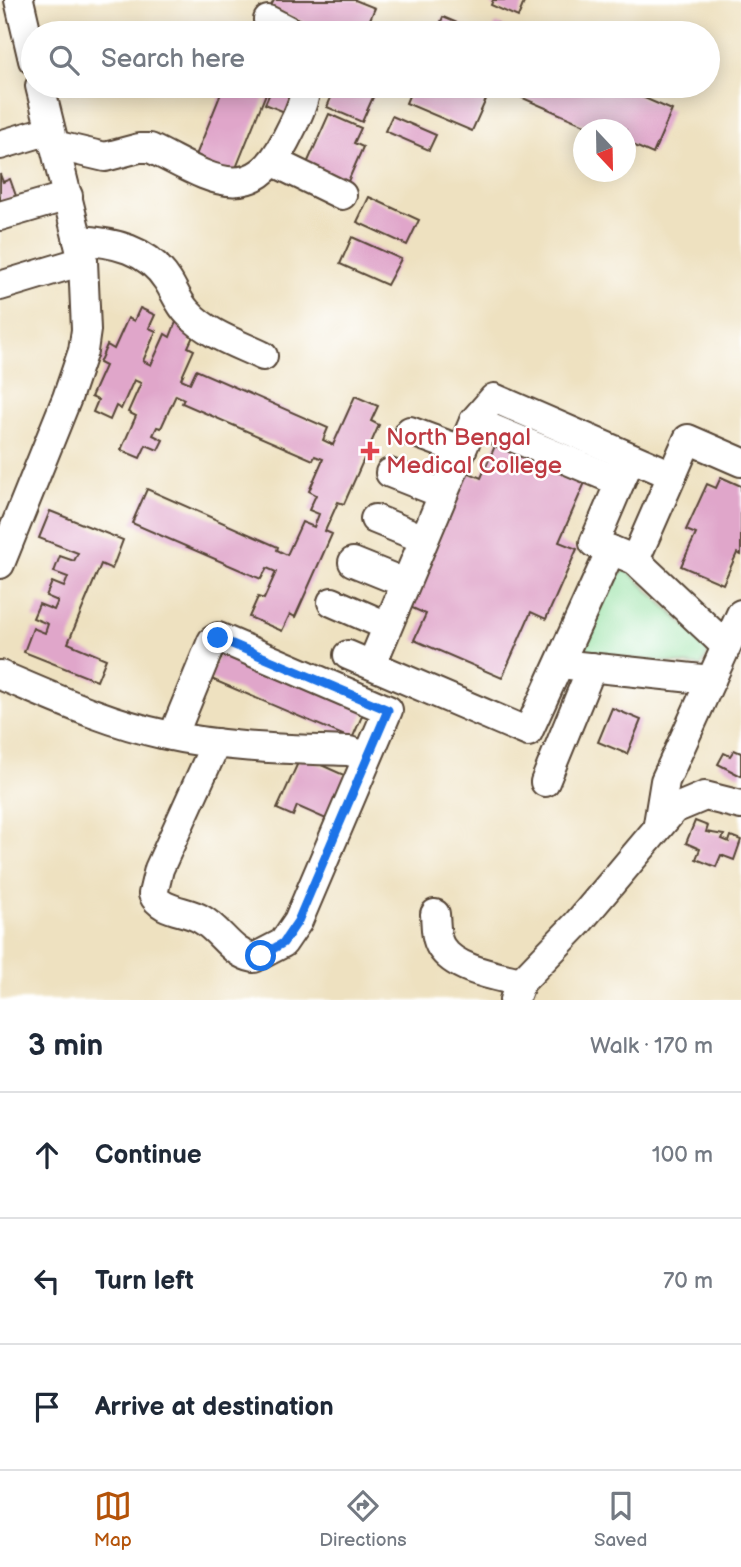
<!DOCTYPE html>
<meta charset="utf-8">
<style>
:root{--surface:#fff;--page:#f2f2f3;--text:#1f2937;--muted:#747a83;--line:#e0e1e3;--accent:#b45309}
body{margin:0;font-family:"Balsamiq Sans",sans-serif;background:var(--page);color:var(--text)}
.compass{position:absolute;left:573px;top:119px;width:63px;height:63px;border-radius:50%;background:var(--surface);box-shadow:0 4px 18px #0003;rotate:158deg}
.stop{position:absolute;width:21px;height:21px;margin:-16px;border:5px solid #1a73e8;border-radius:50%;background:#fff}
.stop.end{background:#1a73e8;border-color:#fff;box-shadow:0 2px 7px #0008}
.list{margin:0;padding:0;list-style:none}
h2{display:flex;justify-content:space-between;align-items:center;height:91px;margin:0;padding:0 28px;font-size:30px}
h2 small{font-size:23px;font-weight:400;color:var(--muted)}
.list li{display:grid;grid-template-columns:46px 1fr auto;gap:21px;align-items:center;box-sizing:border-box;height:126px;padding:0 28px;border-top:2px solid var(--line)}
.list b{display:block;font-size:26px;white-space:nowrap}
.list em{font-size:23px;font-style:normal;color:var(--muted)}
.icon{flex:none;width:38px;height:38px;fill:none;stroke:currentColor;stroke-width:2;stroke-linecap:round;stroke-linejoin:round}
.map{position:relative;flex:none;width:741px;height:1000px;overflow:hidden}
.search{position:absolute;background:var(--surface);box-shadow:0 4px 18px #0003;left:21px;right:21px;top:21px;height:77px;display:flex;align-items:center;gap:18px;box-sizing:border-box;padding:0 24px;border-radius:38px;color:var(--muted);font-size:26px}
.sheet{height:469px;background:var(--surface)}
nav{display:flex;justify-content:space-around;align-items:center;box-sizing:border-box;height:98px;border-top:2px solid var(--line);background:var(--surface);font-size:19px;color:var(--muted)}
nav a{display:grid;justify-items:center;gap:4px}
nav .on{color:var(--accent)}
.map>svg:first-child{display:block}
.green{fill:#8fdf9e;stroke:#65845e;stroke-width:2}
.building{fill:#e0a6ca}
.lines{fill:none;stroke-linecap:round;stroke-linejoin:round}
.minor-casing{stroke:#564536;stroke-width:32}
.minor{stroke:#fff;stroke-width:28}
.route{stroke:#1a73e8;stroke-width:9}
.health-dot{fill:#e0444e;stroke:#fff;stroke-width:2.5}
.labels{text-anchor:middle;stroke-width:5;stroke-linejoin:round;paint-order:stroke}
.health-label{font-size:24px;fill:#be3a42;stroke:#fff;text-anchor:start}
</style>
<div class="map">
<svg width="741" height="1000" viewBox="0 0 741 1000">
<rect width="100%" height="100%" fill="#fff"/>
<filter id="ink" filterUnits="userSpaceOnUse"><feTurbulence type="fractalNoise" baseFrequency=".0143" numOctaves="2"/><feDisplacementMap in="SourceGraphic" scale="14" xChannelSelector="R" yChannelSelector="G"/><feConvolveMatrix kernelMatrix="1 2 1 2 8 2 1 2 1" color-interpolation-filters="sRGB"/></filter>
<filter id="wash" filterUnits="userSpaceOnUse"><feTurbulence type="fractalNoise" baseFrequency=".00686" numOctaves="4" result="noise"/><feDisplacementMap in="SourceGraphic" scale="28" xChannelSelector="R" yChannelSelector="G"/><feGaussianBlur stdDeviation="1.57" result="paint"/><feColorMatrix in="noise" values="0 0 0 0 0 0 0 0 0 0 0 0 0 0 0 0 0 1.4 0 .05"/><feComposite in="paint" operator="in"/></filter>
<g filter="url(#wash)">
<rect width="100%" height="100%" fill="#eee1c0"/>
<path class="green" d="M627,570L710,650L701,666L585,653C581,633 606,574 627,570Z"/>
<g id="blocks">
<g class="building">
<path d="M274,0H355L375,8L364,33H321L322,30L270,8Z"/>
<path d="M493,0H525L518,17L491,5Z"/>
<path d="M443,17L481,33H436Z"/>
<path d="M496,23L519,33H492Z"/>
<path d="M224,86H269L232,178L193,163Z"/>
<path d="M273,86H299L287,113L265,104Z"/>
<path d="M336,86H378L362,122L327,107Z"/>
<path d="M413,86H492L472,131L406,103Z"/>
<path d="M520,86H617L672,110L653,154L626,142V130H596L516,95Z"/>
<path d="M329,114L361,128L354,143L363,147L346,186L305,168Z"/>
<path d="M392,116L436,135L429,150L385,131Z"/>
<path d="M0,174L3,182L10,179L16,196L0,202Z"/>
<path d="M369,197L419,220L407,245L357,222Z"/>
<path d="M352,237L401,259L387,285L340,264Z"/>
<path d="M140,308L155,315L149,328L156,331L143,361L151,365L165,334L170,337L176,322L196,330L188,347L194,350L181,379L190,383L196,370L328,428L323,440L333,445L355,396L378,406L371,421L379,425L344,504L338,502L325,531L332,534L295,617L290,614L282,631L249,617L258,597L264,599L276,572L267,568L261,579L132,523L147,489L278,547L277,550L287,555L302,522L314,527L319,514L309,510L316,495L309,491L323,459L315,456L313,460L182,403L184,399L176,395L161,428L157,427L153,435L163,440L158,450L146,445L140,458L121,450L136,416L128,412L141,383L134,380L121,409L116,406L110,420L93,412L98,400L91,397L105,366L99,363L107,345L114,349L128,318L134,321Z"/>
<path d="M498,439L587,478L559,542L577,549L546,619L531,612L502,678L414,640L426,614L410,607L465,471L481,478Z"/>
<path d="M721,477L741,486V555L737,553L723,584L681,566L696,534L686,530L707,484L716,488Z"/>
<path d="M50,511L123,540L112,569L101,564L68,643L106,659L97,681L24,652L33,628L45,633L48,624L33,618L39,604L54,610L58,601L46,596L52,582L64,587L68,577L54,572L60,556L74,561L78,553L39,538Z"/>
<path d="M222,646L366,707L352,739L209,678Z"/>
<path d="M612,708L641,720L627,754L598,742Z"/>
<path d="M734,750L741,753V776L718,764L724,753L730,756Z"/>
<path d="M301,756L346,776L326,819L297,806L293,816L277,809Z"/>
<path d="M695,821L708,826L706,832L724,835L722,839L729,842L731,836L741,840L734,860L721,855L716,867L696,859L700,849L686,843Z"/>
</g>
</g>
</g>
<g filter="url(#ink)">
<use href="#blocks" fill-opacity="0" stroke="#564536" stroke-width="2"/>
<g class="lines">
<defs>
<g id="minor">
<path d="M19,0L33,60"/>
<path d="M268,20L293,33"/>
<path d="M0,145L50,130"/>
<path d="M54,145L105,157L139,148H150C203,173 249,212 285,141C294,123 304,106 306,86"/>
<path d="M274,162L342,195"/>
<path d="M0,216L68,196"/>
<path d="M78,240C113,242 148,249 168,281C175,292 179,304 188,313C207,334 238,344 263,356"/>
<path d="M0,286L83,261"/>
<path d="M474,421L620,482L631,458"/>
<path d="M410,431L461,450"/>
<path d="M390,473L443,494"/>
<path d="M375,519L424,539"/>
<path d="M611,550L594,543L620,482"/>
<path d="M353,562L405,583"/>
<path d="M0,564L67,398L83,351L86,330L83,261L40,86"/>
<path d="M332,602L387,626"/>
<path d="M726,646L635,560L688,439L741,462"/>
<path d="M348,655L528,732L611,550L635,560"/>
<path d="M372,664L474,421L494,398L672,475"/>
<path d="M560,664L711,680"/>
<path d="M0,675C53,697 106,722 162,734C223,748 287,749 349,751L366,756"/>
<path d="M173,736L212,641L218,637L388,710L298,921L283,943L254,958C231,954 221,930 201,919C186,910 160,911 153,894L159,869L216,743"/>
<path d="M545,782L592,667"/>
<path d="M658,824L665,781L741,614"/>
<path d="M435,914C436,924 435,938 441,947C455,970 497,976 521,982"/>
<path d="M514,1000L521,982L577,924L674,809L705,796L741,805"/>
</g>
</defs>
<use href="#minor" class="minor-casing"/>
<use href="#minor" class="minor"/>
</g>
</g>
<g class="lines" filter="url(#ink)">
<path class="route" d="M218,638L388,710L298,921L283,943L261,956"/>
</g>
<path class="health-dot" d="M366.5 440.5h7v7h7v7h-7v7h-7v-7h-7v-7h7z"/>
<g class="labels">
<g class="health-label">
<text x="386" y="445">North Bengal<tspan x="386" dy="28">Medical College</tspan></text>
</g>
</g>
</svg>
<svg class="compass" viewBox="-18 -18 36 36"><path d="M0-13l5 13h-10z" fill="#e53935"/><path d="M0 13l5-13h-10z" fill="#747a83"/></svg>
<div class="stop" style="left:261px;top:956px"></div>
<div class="stop end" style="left:218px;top:638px"></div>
<div class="search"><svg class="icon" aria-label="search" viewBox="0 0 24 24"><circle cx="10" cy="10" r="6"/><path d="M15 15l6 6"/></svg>Search here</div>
</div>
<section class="sheet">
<h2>3 min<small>Walk · 170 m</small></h2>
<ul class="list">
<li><svg class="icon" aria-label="ahead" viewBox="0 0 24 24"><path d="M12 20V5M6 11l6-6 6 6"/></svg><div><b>Continue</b></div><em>100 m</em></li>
<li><svg class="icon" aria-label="left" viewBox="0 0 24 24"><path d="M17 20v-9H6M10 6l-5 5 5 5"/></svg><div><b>Turn left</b></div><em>70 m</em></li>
<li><svg class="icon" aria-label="arrive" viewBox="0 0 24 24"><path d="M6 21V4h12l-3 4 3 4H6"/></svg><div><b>Arrive at destination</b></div></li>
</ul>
</section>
<nav>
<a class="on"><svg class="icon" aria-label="map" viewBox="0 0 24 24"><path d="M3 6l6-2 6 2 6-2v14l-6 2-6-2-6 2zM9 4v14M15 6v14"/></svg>Map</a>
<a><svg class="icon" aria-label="directions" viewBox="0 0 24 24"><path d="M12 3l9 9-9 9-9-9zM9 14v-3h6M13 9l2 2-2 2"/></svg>Directions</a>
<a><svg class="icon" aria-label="saved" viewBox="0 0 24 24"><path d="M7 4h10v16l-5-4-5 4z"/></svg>Saved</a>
</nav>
